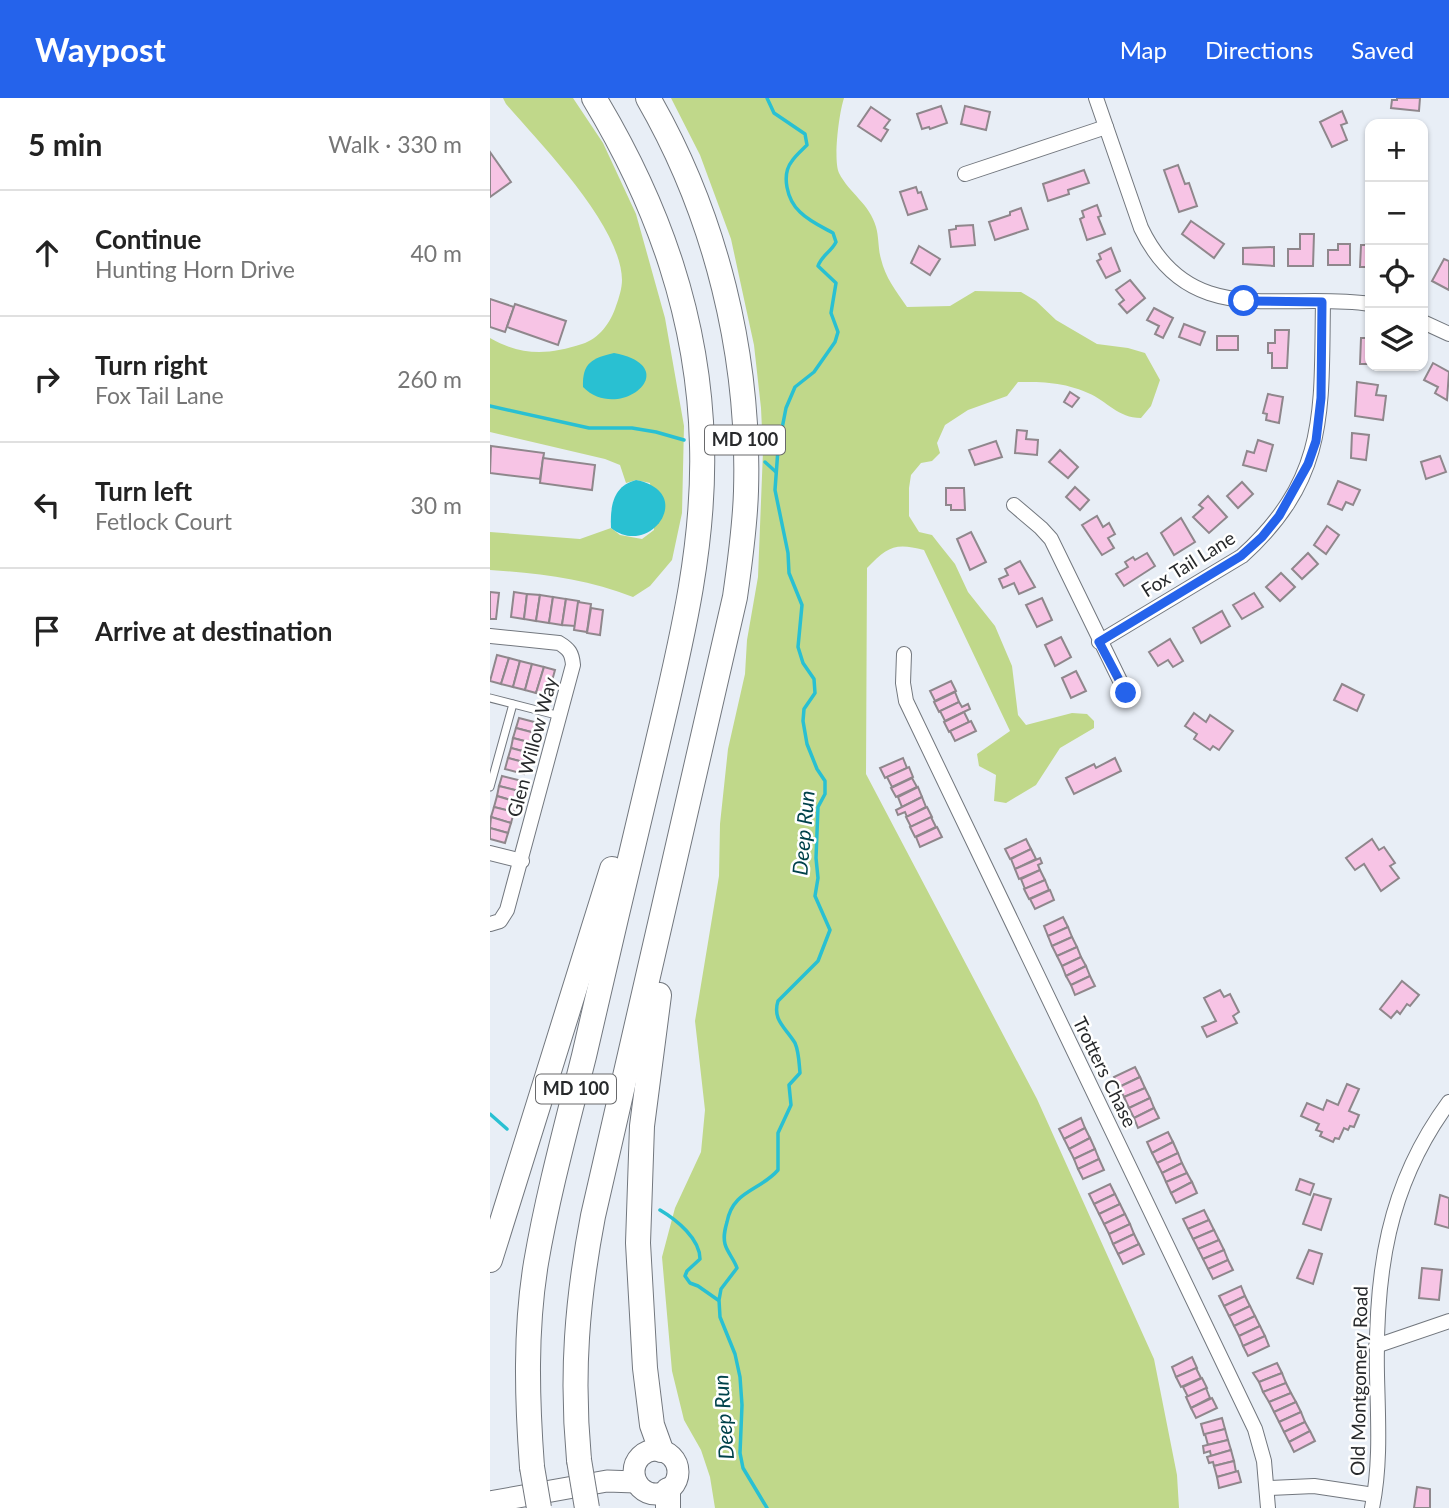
<!DOCTYPE html>
<meta charset="utf-8">
<style>
:root{--surface:#fff;--page:#f2f2f2;--text:#222;--muted:#767676;--line:#e0e0e0;--accent:#2563eb}
body{margin:0;font-family:Lato,sans-serif;background:var(--page);color:var(--text)}
.controls{position:absolute;right:21px;top:21px;display:grid;overflow:hidden;border-radius:14px;box-shadow:0 2px 5px #0004}
.controls button{width:63px;height:63px;display:grid;place-items:center;padding:0;border:0;border-bottom:2px solid var(--line);background:var(--surface);color:var(--text);font:35px sans-serif}
.stop{position:absolute;width:21px;height:21px;margin:-16px;border:5px solid #2563eb;border-radius:50%;background:#fff}
.stop.end{background:#2563eb;border-color:#fff;box-shadow:0 2px 7px #0008}
.list{margin:0;padding:0;list-style:none}
h2{display:flex;justify-content:space-between;align-items:center;height:91px;margin:0;padding:0 28px;font-size:30px}
h2 small{font-size:23px;font-weight:400;color:var(--muted)}
.list li{display:grid;grid-template-columns:46px 1fr auto;gap:21px;align-items:center;box-sizing:border-box;height:126px;padding:0 28px;border-top:2px solid var(--line)}
.list b{display:block;font-size:26px;white-space:nowrap}
.list p{margin:0;font-size:23px;white-space:nowrap;color:var(--muted)}
.list em{font-size:23px;font-style:normal;color:var(--muted)}
.icon{flex:none;width:38px;height:38px;fill:none;stroke:currentColor;stroke-width:2;stroke-linecap:round;stroke-linejoin:round}
.map{position:relative;flex:none;width:959px;height:1410px;overflow:hidden}
header{display:flex;align-items:center;gap:42px;box-sizing:border-box;height:98px;padding:0 35px;background:var(--accent);color:#fff}
header strong{font-size:33px}
nav{display:flex;gap:38px;margin-inline-start:auto;font-size:24px}
main{display:flex}
aside{flex:1;background:var(--surface)}
.map>svg:first-child{display:block}
.green{fill:#c0d88a}
.water{fill:#29c0d2}
.lines{fill:none;stroke-linecap:round;stroke-linejoin:round}
.stream{stroke:#29c0d2;stroke-width:3.5}
.building{fill:#f7c4e5;stroke:#8f878c;stroke-width:2}
.lane-casing{stroke:#72777e;stroke-width:9}
.street-casing{stroke:#72777e;stroke-width:16}
.primary-casing{stroke:#72777e;stroke-width:23}
.highway-casing{stroke:#72777e;stroke-width:26}
.lane{stroke:#fff;stroke-width:7}
.street{stroke:#fff;stroke-width:14}
.primary{stroke:#fff;stroke-width:21}
.highway{stroke:#fff;stroke-width:24}
.highway-bridge-casing{stroke:#72777e;stroke-width:26;stroke-linecap:butt}
.highway-bridge{stroke:#fff;stroke-width:24}
.route{stroke:#2563eb;stroke-width:9}
.labels{text-anchor:middle;stroke-width:5;stroke-linejoin:round;paint-order:stroke}
.shield{fill:#fff;stroke:#68696b;stroke-width:2}
.shield-label{font-size:18px;font-weight:bold;fill:#27292b}
.street-label{font-size:19px;fill:#27292b;stroke:#fff}
.water-label{font-size:21px;font-style:italic;fill:#00424a;stroke:#fff}
</style>
<header>
<strong>Waypost</strong>
<nav><a>Map</a><a>Directions</a><a>Saved</a></nav>
</header>
<main>
<aside>
<h2>5 min<small>Walk · 330 m</small></h2>
<ul class="list">
<li><svg class="icon" aria-label="ahead" viewBox="0 0 24 24"><path d="M12 20V5M6 11l6-6 6 6"/></svg><div><b>Continue</b><p>Hunting Horn Drive</p></div><em>40 m</em></li>
<li><svg class="icon" aria-label="right" viewBox="0 0 24 24"><path d="M7 20v-9h11M14 6l5 5-5 5"/></svg><div><b>Turn right</b><p>Fox Tail Lane</p></div><em>260 m</em></li>
<li><svg class="icon" aria-label="left" viewBox="0 0 24 24"><path d="M17 20v-9H6M10 6l-5 5 5 5"/></svg><div><b>Turn left</b><p>Fetlock Court</p></div><em>30 m</em></li>
<li><svg class="icon" aria-label="arrive" viewBox="0 0 24 24"><path d="M6 21V4h12l-3 4 3 4H6"/></svg><div><b>Arrive at destination</b></div></li>
</ul>
</aside>
<div class="map">
<svg width="959" height="1410" viewBox="0 0 959 1410">
<rect width="100%" height="100%" fill="#e8eef6"/>
<g class="green">
<path d="M13,0H83L113,45L146,116L175,220L194,328L192,415L182,462L160,488L143,499C97,481 50,475 0,472V434L90,441L121,430L130,437L152,441L164,432L160,385L146,382L136,385L130,367L115,361L0,334V240C31,258 59,257 92,246C109,241 121,224 126,208C129,200 132,190 132,182C131,127 51,47 16,6Z"/>
<path d="M181,0H354C349,15 343,62 349,75C359,95 380,106 386,129C389,139 388,151 391,161C395,179 406,193 417,209L460,208L485,193L531,194L546,203L566,222L607,246L638,250L655,255L670,282L661,308L651,320C628,320 617,303 598,295C573,284 554,284 528,284L517,298L478,312L455,327L447,345L450,355L442,363L431,365L421,377L419,390V418L429,434L442,437L449,446L465,466L478,494L505,528L522,568L528,617L536,627L582,615L597,616L604,623V630L570,650L546,687L516,705L504,703L506,677L489,668L487,656L520,633L434,452C405,444 397,449 377,470L376,676L547,1001L664,1261L687,1377L689,1410H225L220,1379L211,1352L194,1322L182,1273L172,1159L185,1110L211,1054L215,1012L205,923L229,778L230,726L238,651L255,576L257,542L268,479L273,353L271,310L264,247L241,141L210,57Z"/>
</g>
<g class="water">
<path d="M124,255C197,269 129,326 93,289C92,265 102,260 124,255Z"/>
<path d="M146,382C207,394 160,461 121,430C120,408 123,388 146,382Z"/>
</g>
<g class="lines">
<g class="stream">
<path d="M0,308L99,330H142L166,334L194,342"/>
<path d="M275,364L286,374"/>
<path d="M0,1016L17,1031"/>
<path d="M170,1112C187,1122 210,1141 210,1161L197,1173L195,1178L200,1185L208,1188L228,1202"/>
<path d="M277,1410L253,1370L250,1355L252,1307L250,1279L245,1256L230,1219L229,1202L231,1191L247,1170C244,1161 237,1154 235,1146C233,1138 235,1131 237,1124C243,1092 270,1093 288,1072V1035L301,1007L299,987L310,975C309,965 309,954 305,945C296,930 282,922 288,903L328,863L340,832L325,798L328,780L326,760L328,709L335,696V683L327,671L317,646L313,623L314,611L325,595L324,581L313,565L308,549L312,507L299,475L298,455L285,392L288,351L296,310L305,289L324,274L345,244L348,234L341,215L346,185L328,168C332,157 341,154 346,144L343,135C332,129 319,123 310,114C297,102 291,77 302,63C306,57 312,52 317,47L315,36L284,15L277,0"/>
</g>
</g>
<g class="building">
<path d="M907,0H930L929,13L901,10L902,2H907Z"/>
<path d="M451,8L457,25L440,31L439,29L432,31L427,16Z"/>
<path d="M475,8L500,14L496,32L471,26Z"/>
<path d="M381,9L400,22L394,30L398,32L391,43L368,28Z"/>
<path d="M852,13L857,25L851,27L857,42L842,49L830,24Z"/>
<path d="M0,54L21,84L0,99Z"/>
<path d="M688,67L695,86L699,85L707,108L689,114L674,72Z"/>
<path d="M594,72L599,85L578,92L579,96L558,103L553,86Z"/>
<path d="M426,89L428,95L431,94L437,111L418,117L410,94Z"/>
<path d="M607,107L611,118L608,119L615,136L597,142L590,121L594,119L592,113Z"/>
<path d="M531,110L538,131L505,142L499,124L520,117V114Z"/>
<path d="M701,123L734,146L724,160L692,136Z"/>
<path d="M483,127L485,147L461,149L459,132L466,131V128Z"/>
<path d="M810,136H824L823,168H798V151H810Z"/>
<path d="M848,146H860V167H838V152H848Z"/>
<path d="M871,147H880V169H870Z"/>
<path d="M429,148L450,161L440,177L421,165Z"/>
<path d="M784,149V168L753,166V150Z"/>
<path d="M621,150L630,173L616,180L607,163L611,161L609,156Z"/>
<path d="M954,161L959,163V192L942,183Z"/>
<path d="M640,182L655,200L637,215L629,206L634,202L626,192Z"/>
<path d="M0,201L24,209L15,234L0,229Z"/>
<path d="M25,206L76,223L68,247L17,229Z"/>
<path d="M664,210L683,220L673,240L665,236L669,228L657,222Z"/>
<path d="M694,226L715,234L710,247L689,239Z"/>
<path d="M785,232H799L797,270H782V255H778V245H785Z"/>
<rect x="727" y="238" width="21" height="14"/>
<path d="M871,240H880L879,266H870Z"/>
<path d="M943,265L959,274L957,302L945,295L948,289L934,282Z"/>
<path d="M867,284L888,287L886,297L896,298L893,322L865,318Z"/>
<path d="M580,294L589,300L582,309L574,304Z"/>
<path d="M778,296L793,299L789,325L776,322L777,316L773,315Z"/>
<path d="M527,332L537,333L536,341L548,342L547,357L525,355Z"/>
<path d="M862,335L879,337L876,362L861,360Z"/>
<path d="M768,342L783,347L776,373L753,367L757,353L764,355Z"/>
<path d="M506,343L512,359L485,367L479,352Z"/>
<path d="M1,348L54,355L50,381L0,375Z"/>
<path d="M570,352L588,369L578,380L559,364Z"/>
<path d="M950,358L956,374L936,381L931,364Z"/>
<path d="M53,360L105,367L102,392L50,385Z"/>
<path d="M848,383L870,392L863,407L856,404L852,412L838,406Z"/>
<path d="M752,384L763,396L748,410L737,398Z"/>
<path d="M585,389L599,402L590,412L576,399Z"/>
<path d="M456,390H474L475,412H461V407H456Z"/>
<path d="M718,398L737,419L719,435L703,419L713,410L709,407Z"/>
<path d="M607,418L613,429L619,425L625,436L618,440L624,450L612,457L592,427Z"/>
<path d="M691,420L705,444L684,457L671,435Z"/>
<path d="M837,428L849,437L836,456L824,447Z"/>
<path d="M481,434L496,464L480,472L467,441Z"/>
<path d="M657,455L665,468L634,488L626,476L638,469L635,464L643,459L645,462Z"/>
<path d="M818,455L828,466L812,481L802,471Z"/>
<path d="M530,463L545,489L529,496L524,485L513,490L509,481L518,477L515,471Z"/>
<path d="M791,475L805,489L790,503L776,489Z"/>
<path d="M0,494L9,495L6,521H0Z"/>
<path d="M24,494L37,496L34,521L21,519Z"/>
<path d="M764,495L773,509L752,521L743,507Z"/>
<path d="M37,496L50,497L46,523L34,521Z"/>
<path d="M50,497L63,499L59,525L46,523Z"/>
<path d="M63,499L76,501L72,527L59,525Z"/>
<path d="M552,500L562,522L547,529L536,507Z"/>
<path d="M76,501L89,503L85,528L72,527Z"/>
<path d="M88,504L101,506L97,534L84,532Z"/>
<path d="M101,510L113,512L110,537L97,535Z"/>
<path d="M732,513L740,528L711,545L703,530Z"/>
<path d="M571,539L581,559L565,568L555,547Z"/>
<path d="M680,541L693,563L683,569L678,562L668,568L659,554Z"/>
<path d="M7,557L19,560L11,586L0,583Z"/>
<path d="M19,560L30,563L23,589L11,586Z"/>
<path d="M30,563L42,566L35,592L23,589Z"/>
<path d="M42,566L54,569L46,595L35,592Z"/>
<path d="M54,569L65,572L58,597L46,595Z"/>
<path d="M586,573L596,593L581,600L572,580Z"/>
<path d="M461,583L466,593L445,603L440,593Z"/>
<path d="M852,586L874,597L867,613L844,602Z"/>
<path d="M465,594L469,604L449,614L444,604Z"/>
<path d="M469,604L472,609L478,606L480,611L455,623L450,613Z"/>
<path d="M474,614L479,624L459,634L454,624Z"/>
<path d="M704,615L716,624L720,617L743,633L729,652L723,648L720,652L704,641L707,636L695,628Z"/>
<path d="M29,620L48,625L45,635L26,630Z"/>
<path d="M481,623L486,633L465,643L460,633Z"/>
<path d="M26,630L45,635L42,645L23,640Z"/>
<path d="M23,640L42,645L40,655L21,650Z"/>
<path d="M21,650L40,655L37,665L18,660Z"/>
<path d="M18,660L37,665L34,676L15,671Z"/>
<path d="M413,660L417,670L395,680L390,670Z"/>
<path d="M625,660L631,673L584,696L576,680L604,666L606,670Z"/>
<path d="M419,669L423,679L402,689L397,679Z"/>
<path d="M12,678L32,683L29,693L9,688Z"/>
<path d="M422,680L427,689L406,699L401,690Z"/>
<path d="M9,688L29,693L27,704L7,698Z"/>
<path d="M428,689L432,699L412,709L408,699Z"/>
<path d="M7,698L27,704L24,714L4,709Z"/>
<path d="M432,699L436,709L417,719L415,714L408,717L406,712Z"/>
<path d="M4,709L24,714L21,725L1,719Z"/>
<path d="M437,709L442,719L421,729L416,719Z"/>
<path d="M1,719L21,725L18,735L0,730Z"/>
<path d="M441,719L446,729L425,739L420,729Z"/>
<path d="M447,729L452,739L430,749L426,739Z"/>
<path d="M0,730L18,735L15,745L0,741Z"/>
<path d="M536,741L541,751L520,761L515,751Z"/>
<path d="M882,741L889,752L894,749L905,765L900,768L909,780L891,793L874,766L865,772L856,760Z"/>
<path d="M541,751L546,761L525,771L521,761Z"/>
<path d="M550,760L552,765L548,767L550,772L529,781L525,771Z"/>
<path d="M550,772L555,782L535,791L531,781Z"/>
<path d="M555,782L559,792L539,801L534,791Z"/>
<path d="M560,792L564,802L545,811L540,801Z"/>
<path d="M573,819L578,829L558,838L554,828Z"/>
<path d="M578,829L582,839L562,848L558,838Z"/>
<path d="M582,839L587,849L567,858L562,848Z"/>
<path d="M587,849L591,859L572,868L567,858Z"/>
<path d="M591,859L596,868L576,878L572,868Z"/>
<path d="M596,868L600,878L581,887L576,878Z"/>
<path d="M600,878L605,888L585,897L581,887Z"/>
<path d="M912,883L929,897L920,908L917,906L910,916L907,913L901,920L890,911Z"/>
<path d="M730,892L734,899L740,896L749,914L743,918L747,925L717,939L712,929L726,923L714,900Z"/>
<path d="M645,969L650,979L629,989L624,979Z"/>
<path d="M650,979L655,990L634,999L629,989Z"/>
<path d="M857,986L869,991L859,1013L869,1017L864,1029L860,1028L858,1032L854,1030L849,1041L845,1040L843,1044L830,1038L832,1034L826,1032L829,1026L811,1018L817,1005L833,1012L837,1002L848,1007Z"/>
<path d="M655,990L660,1000L639,1010L634,999Z"/>
<path d="M660,1000L664,1010L644,1020L639,1010Z"/>
<path d="M664,1010L669,1020L648,1030L644,1020Z"/>
<path d="M591,1020L595,1030L574,1041L569,1031Z"/>
<path d="M595,1030L600,1040L579,1051L574,1041Z"/>
<path d="M678,1034L683,1044L662,1055L657,1044Z"/>
<path d="M600,1040L605,1051L584,1061L579,1051Z"/>
<path d="M683,1044L688,1055L667,1065L662,1055Z"/>
<path d="M605,1051L609,1061L588,1071L584,1061Z"/>
<path d="M688,1055L692,1065L672,1075L667,1065Z"/>
<path d="M609,1061L614,1072L593,1081L588,1071Z"/>
<path d="M692,1065L697,1075L676,1084L672,1075Z"/>
<path d="M697,1075L702,1084L681,1095L676,1084Z"/>
<path d="M810,1081L824,1086L820,1097L806,1092Z"/>
<path d="M702,1084L707,1095L686,1105L681,1095Z"/>
<path d="M620,1086L625,1096L604,1106L599,1096Z"/>
<path d="M625,1096L630,1106L609,1116L604,1106Z"/>
<path d="M824,1096L841,1101L831,1132L813,1126Z"/>
<path d="M950,1097L959,1100V1130L945,1126Z"/>
<path d="M630,1106L635,1116L614,1126L609,1116Z"/>
<path d="M714,1112L719,1122L698,1131L693,1121Z"/>
<path d="M635,1116L640,1126L619,1136L614,1126Z"/>
<path d="M719,1122L724,1132L703,1141L698,1131Z"/>
<path d="M640,1126L644,1136L623,1146L619,1136Z"/>
<path d="M724,1132L729,1142L708,1151L703,1141Z"/>
<path d="M644,1136L649,1146L628,1156L623,1146Z"/>
<path d="M729,1142L734,1152L713,1161L708,1151Z"/>
<path d="M649,1146L654,1156L633,1166L628,1156Z"/>
<path d="M734,1152L738,1162L718,1171L713,1161Z"/>
<path d="M819,1152L832,1156L823,1186L807,1180Z"/>
<path d="M738,1162L743,1172L723,1181L718,1171Z"/>
<path d="M932,1170L952,1172L949,1202L929,1200Z"/>
<path d="M751,1188L755,1198L734,1208L729,1198Z"/>
<path d="M755,1198L760,1208L739,1218L734,1208Z"/>
<path d="M760,1208L765,1218L744,1228L739,1218Z"/>
<path d="M765,1218L770,1228L749,1238L744,1228Z"/>
<path d="M770,1228L775,1238L753,1248L749,1238Z"/>
<path d="M775,1238L779,1248L758,1258L753,1248Z"/>
<path d="M702,1259L707,1270L686,1279L682,1269Z"/>
<path d="M787,1265L792,1275L769,1284L763,1275Z"/>
<path d="M706,1270L711,1280L691,1289L686,1279Z"/>
<path d="M792,1275L796,1285L773,1294L769,1284Z"/>
<path d="M712,1280L717,1290L698,1299L693,1289Z"/>
<path d="M796,1285L801,1295L779,1304L773,1294Z"/>
<path d="M716,1290L720,1300L701,1310L696,1299Z"/>
<path d="M801,1295L806,1304L784,1314L779,1304Z"/>
<path d="M722,1300L727,1310L706,1320L701,1310Z"/>
<path d="M806,1304L811,1314L789,1324L784,1314Z"/>
<path d="M811,1314L815,1324L794,1334L789,1324Z"/>
<path d="M732,1320L735,1331L714,1337L711,1326Z"/>
<path d="M815,1324L820,1333L799,1344L794,1334Z"/>
<path d="M735,1331L738,1342L718,1347L715,1336Z"/>
<path d="M820,1333L825,1343L804,1354L799,1344Z"/>
<path d="M738,1342L741,1352L721,1358L720,1353L714,1355L713,1348Z"/>
<path d="M741,1352L744,1363L724,1368L723,1364L719,1365L717,1359Z"/>
<path d="M744,1363L746,1374L727,1379L724,1368Z"/>
<path d="M748,1373L751,1384L729,1390L727,1379Z"/>
<path d="M927,1389L940,1391V1410H924Z"/>
</g>
<g class="lines">
<defs>
<g id="lane">
<path d="M0,600L70,618"/>
<path d="M0,689L23,606"/>
</g>
<g id="street">
<path d="M606,0L651,130C700,233 791,193 880,206"/>
<path d="M475,76L616,29"/>
<path d="M933,224L959,236"/>
<path d="M524,407L551,430L561,441L636,595"/>
<path d="M0,538L69,545C79,551 82,555 83,567L17,812L10,823L0,826"/>
<path d="M609,544L752,458C839,379 831,312 833,204"/>
<path d="M414,556L413,585L416,603L765,1331L774,1363L778,1410"/>
<path d="M0,755L32,763"/>
<path d="M886,1248L959,1223"/>
<path d="M778,1390L824,1388L884,1397"/>
<path d="M882,1410C891,1366 888,1321 887,1277C885,1176 897,1088 959,1004"/>
</g>
<g id="primary">
<circle cx="166" cy="1374" r="22"/>
<path d="M0,1404L117,1383L146,1384"/>
</g>
<g id="highway">
<path d="M169,897L152,1028L148,1145L155,1270L162,1327L171,1352"/>
<path d="M0,1162L122,771"/>
<path d="M89,1362C81,1277 87,1202 103,1118L245,499C250,464 255,429 256,393C260,257 226,118 158,0"/>
<path d="M42,1369C37,1301 35,1232 46,1165C58,1095 77,1026 94,958C118,854 142,751 167,647C190,549 215,450 212,347C209,221 169,108 104,0"/>
<path d="M178,1410V1392"/>
</g>
</defs>
<use href="#lane" class="lane-casing"/>
<use href="#street" class="street-casing"/>
<use href="#primary" class="primary-casing"/>
<use href="#highway" class="highway-casing"/>
<use href="#lane" class="lane"/>
<use href="#street" class="street"/>
<use href="#primary" class="primary"/>
<use href="#highway" class="highway"/>
<defs>
<g id="highway-bridge">
<path d="M89,1362L97,1410"/>
<path d="M42,1369L49,1410"/>
</g>
</defs>
<use href="#highway-bridge" class="highway-bridge-casing"/>
<use href="#highway-bridge" class="highway-bridge"/>
</g>
<g class="lines">
<path class="route" d="M636,595L609,544L751,458L772,439L789,418L818,366L826,343L831,300L832,204L754,203"/>
</g>
<g class="labels">
<g class="shield">
<rect x="215" y="327.5" width="80" height="29" rx="5"/>
<rect x="46" y="976.5" width="80" height="29" rx="5"/>
</g>
<g class="shield-label">
<text x="255" y="348">MD 100</text>
<text x="86" y="997">MD 100</text>
</g>
<g class="street-label">
<text transform="translate(698 466) rotate(-32)" y="7">Fox Tail Lane</text>
<text transform="translate(42 649) rotate(-75)" y="7">Glen Willow Way</text>
<text transform="translate(615 974) rotate(64)" y="7">Trotters Chase</text>
<text transform="translate(869 1283) rotate(-89)" y="7">Old Montgomery Road</text>
</g>
<g class="water-label">
<text transform="translate(314 735) rotate(-85)" y="7">Deep Run</text>
<text transform="translate(234 1319) rotate(-94)" y="7">Deep Run</text>
</g>
</g>
</svg>
<div class="controls">
<button>+</button>
<button>−</button>
<button><svg class="icon" aria-label="locate" viewBox="0 0 24 24"><circle cx="12" cy="12" r="6"/><path d="M12 2v4M12 18v4M2 12h4M18 12h4"/></svg></button>
<button><svg class="icon" aria-label="layers" viewBox="0 0 24 24"><path d="M12 4l9 5-9 5-9-5zM3 14l9 5 9-5"/></svg></button>
</div>
<div class="stop" style="left:754px;top:203px"></div>
<div class="stop end" style="left:636px;top:595px"></div>
</div>
</main>
